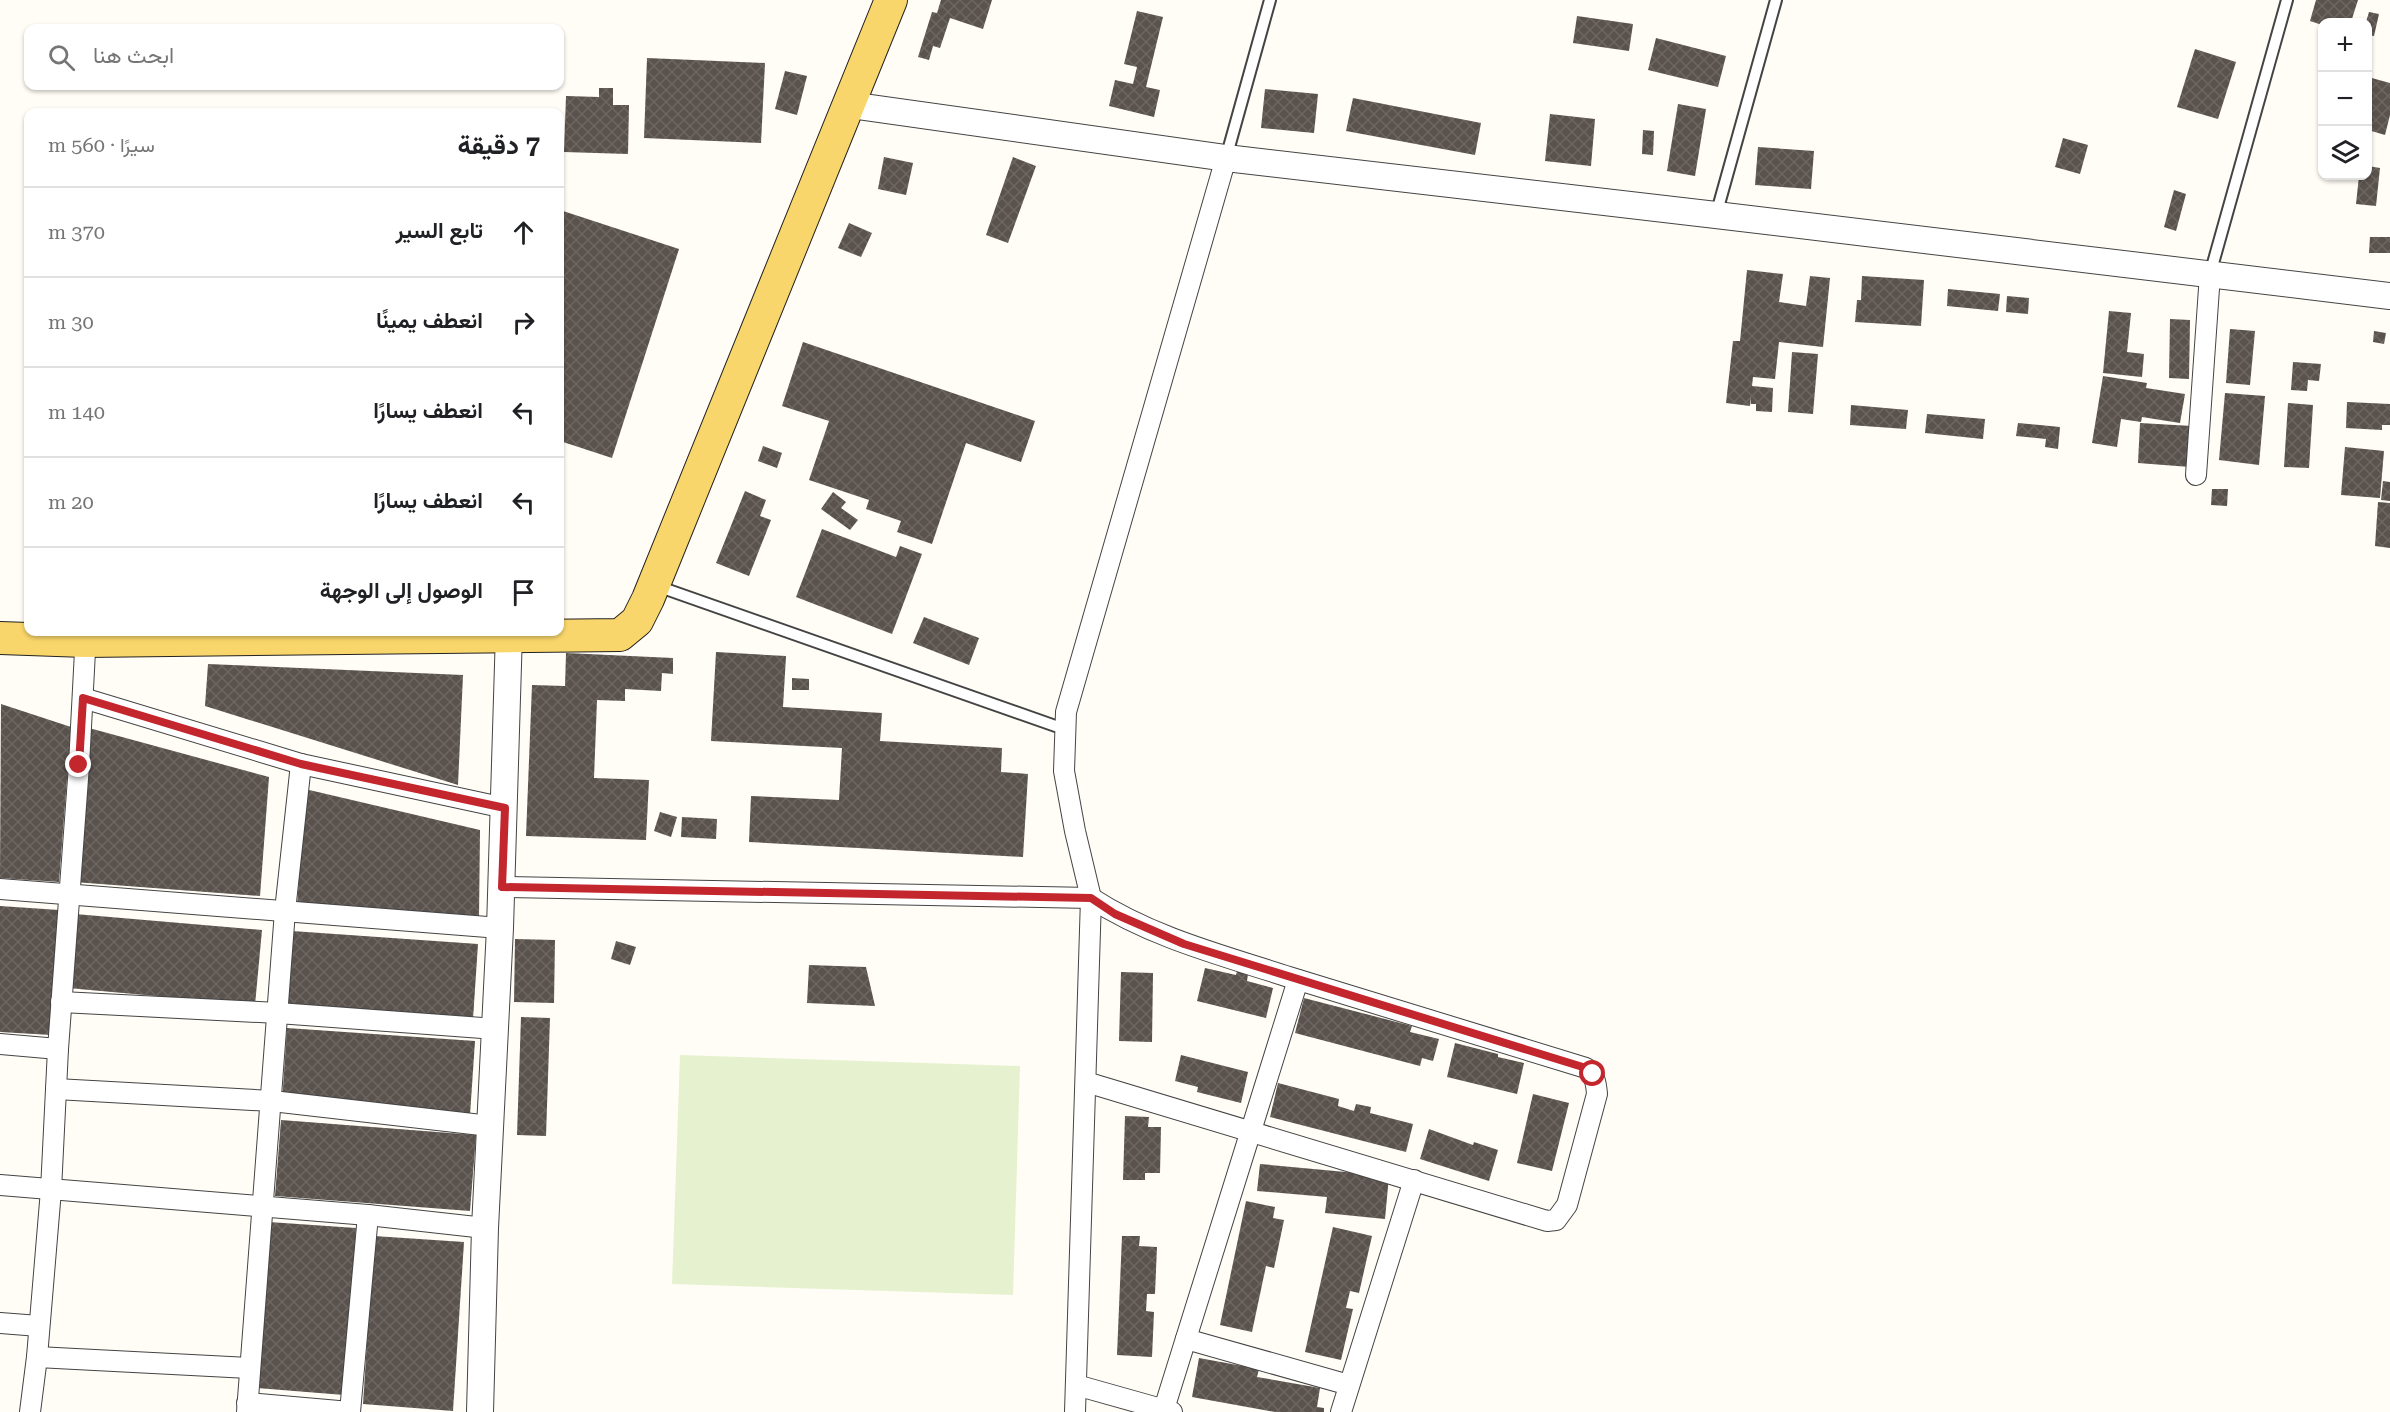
<!DOCTYPE html>
<html lang="ar">
<meta charset="utf-8">
<style>
:root{--surface:#fff;--page:#f6f6f6;--text:#202124;--muted:#757577;--line:#e0e0e0}
body{margin:0;font-family:"Roboto Serif",Vazirmatn,serif;background:var(--page);color:var(--text);direction:rtl}
.controls{position:absolute;right:18px;top:18px;display:grid;overflow:hidden;border-radius:12px;box-shadow:0 2px 4px #0004}
.controls button{width:54px;height:54px;display:grid;place-items:center;padding:0;border:0;border-bottom:2px solid var(--line);background:var(--surface);color:var(--text);font:30px sans-serif}
.stop{position:absolute;width:18px;height:18px;margin:-14px;border:4px solid #c4262e;border-radius:50%;background:#fff}
.stop.end{background:#c4262e;border-color:#fff;box-shadow:0 2px 6px #0008}
.list{margin:0;padding:0;list-style:none}
h2{display:flex;justify-content:space-between;align-items:center;height:78px;margin:0;padding:0 24px;font-size:26px}
h2 small{font-size:20px;font-weight:400;color:var(--muted)}
.list li{display:grid;grid-template-columns:39px 1fr auto;gap:18px;align-items:center;box-sizing:border-box;height:90px;padding:0 24px;border-top:2px solid var(--line)}
.list b{display:block;font-size:22px;white-space:nowrap}
.list em{font-size:20px;font-style:normal;color:var(--muted)}
.icon{flex:none;width:33px;height:33px;fill:none;stroke:currentColor;stroke-width:2;stroke-linecap:round;stroke-linejoin:round}
.map{position:relative;flex:none;width:2390px;height:1412px;overflow:hidden;direction:ltr}
.search{position:absolute;background:var(--surface);box-shadow:0 2px 4px #0004;left:24px;top:24px;width:540px;height:66px;display:flex;align-items:center;gap:15px;box-sizing:border-box;padding:0 21px;border-radius:12px;color:var(--muted);font-size:22px}
.panel{position:absolute;background:var(--surface);box-shadow:0 2px 4px #0004;left:24px;top:108px;width:540px;height:528px;border-radius:12px;direction:rtl}
.map>svg:first-child{display:block}
.pitch{fill:#e6f2cf}
.building{fill:url(#building-cross-hatch)}
.lines{fill:none;stroke-linecap:round;stroke-linejoin:round}
.service-casing{stroke:#444;stroke-width:14}
.minor-casing{stroke:#444;stroke-width:22}
.tertiary-casing{stroke:#444;stroke-width:28}
.primary-casing{stroke:#222;stroke-width:34}
.service{stroke:#fff;stroke-width:10}
.minor{stroke:#fff;stroke-width:20}
.tertiary{stroke:#fff;stroke-width:26}
.primary{stroke:#f9d66b;stroke-width:32}
.route{stroke:#c4262e;stroke-width:8}
</style>
<div class="map">
<svg width="2390" height="1412" viewBox="0 0 2390 1412">
<defs>
<pattern id="building-cross-hatch" width="8" height="8" patternUnits="userSpaceOnUse" patternTransform="scale(1.5)"><rect width="8" height="8" fill="#5a524d"/><path d="M0 0l8 8M0 8l8-8" fill="none" stroke="#6d6662"/></pattern>
</defs>
<rect width="100%" height="100%" fill="#fffdf5"/>
<path class="pitch" d="M680,1055L1020,1066L1013,1295L672,1284Z"/>
<g class="building">
<path d="M941,0H992L983,29L950,18L940,48L933,46L929,60L918,57L932,12L937,13Z"/>
<path d="M2316,0H2358L2351,22H2322V25L2310,21Z"/>
<path d="M1137,11L1163,17L1146,87L1160,90L1154,117L1109,106L1115,80L1133,84L1137,67L1124,64Z"/>
<path d="M2369,12L2379,14L2374,36L2368,35L2366,22Z"/>
<path d="M1577,16L1633,24L1629,51L1573,43Z"/>
<path d="M1656,38L1726,56L1718,87L1648,70Z"/>
<path d="M2195,49L2236,62L2218,119L2177,107Z"/>
<path d="M647,58L765,63L761,143L644,138Z"/>
<path d="M785,71L807,76L797,115L775,109Z"/>
<path d="M2368,77L2390,83V115L2385,135L2368,130Z"/>
<path d="M599,88H613V105H629L628,154L564,152L566,96L599,97Z"/>
<path d="M1265,89L1318,94L1314,133L1261,128Z"/>
<path d="M1353,98L1481,123L1475,155L1346,131Z"/>
<path d="M1678,104L1706,109L1695,176L1667,171Z"/>
<path d="M1550,114L1595,119L1591,166L1545,161Z"/>
<path d="M1643,130L1654,131L1653,155L1642,154Z"/>
<path d="M2063,138L2088,145L2080,174L2055,167Z"/>
<path d="M1758,147L1814,151L1811,189L1755,185Z"/>
<path d="M884,157L913,163L906,195L878,189Z"/>
<path d="M1013,157L1036,166L1008,243L986,235Z"/>
<path d="M2368,166L2380,168L2376,206L2356,204L2359,176H2368Z"/>
<path d="M2174,190L2186,194L2176,231L2164,227Z"/>
<path d="M560,210L679,249L612,458L560,441Z"/>
<path d="M849,223L872,233L861,257L838,248Z"/>
<path d="M2370,237H2390V253H2369Z"/>
<path d="M1747,270L1783,274L1779,302L1806,306L1810,276L1830,278L1823,347L1779,342L1775,379L1753,377L1752,386L1773,388L1772,412L1756,411V404H1751V397L1750,406L1726,403L1733,341H1740Z"/>
<path d="M1862,276L1924,280L1921,326L1855,322L1857,300H1861Z"/>
<path d="M1948,289L2000,294L1998,311L1947,306Z"/>
<path d="M2007,296L2029,298L2028,314L2006,312Z"/>
<path d="M2109,311L2131,313L2127,352L2144,354L2142,377L2103,373Z"/>
<path d="M2170,319L2190,320L2189,379L2169,378Z"/>
<path d="M2230,329L2255,331L2250,385L2226,383Z"/>
<path d="M2374,331L2386,333L2384,344L2373,342Z"/>
<path d="M803,342L1035,421L1021,462L966,443L932,544L897,532L901,521L866,509L869,500L809,480L829,421L782,406Z"/>
<path d="M1792,352L1818,354L1813,414L1788,412Z"/>
<path d="M2293,362L2321,364L2319,381L2308,380L2307,391L2291,390Z"/>
<path d="M2103,376L2147,383L2146,388L2185,394L2180,423L2142,417L2141,422L2121,419L2117,447L2092,443Z"/>
<path d="M2225,393L2265,396L2259,465L2219,460Z"/>
<path d="M2347,402L2390,404V425H2382V430L2346,428Z"/>
<path d="M2288,403L2313,405L2309,468L2284,467Z"/>
<path d="M1851,405L1908,410L1906,429L1850,425Z"/>
<path d="M1927,414L1985,419L1983,439L1925,433Z"/>
<path d="M2018,423L2060,427L2058,449L2045,447L2046,439L2016,436Z"/>
<path d="M2140,423L2192,426L2190,467L2138,463Z"/>
<path d="M763,446L782,453L777,468L758,461Z"/>
<path d="M2345,447L2384,451L2380,498L2341,495Z"/>
<path d="M2383,481L2390,482V501L2381,500Z"/>
<path d="M2212,489H2228L2227,506L2211,505Z"/>
<path d="M745,491L766,500L760,516L771,520L749,576L716,563Z"/>
<path d="M833,492L846,502L841,508L858,520L850,530L821,509Z"/>
<path d="M2378,502L2390,503V548L2375,546Z"/>
<path d="M822,529L896,557L900,546L922,554L892,634L796,597Z"/>
<path d="M924,617L979,638L969,665L913,643Z"/>
<path d="M716,652L786,656L783,707L882,713L880,741L1002,748L1001,772L1028,774L1023,857L749,842L751,796L839,800L842,748L711,741Z"/>
<path d="M566,653L673,658V674L662,673L661,691L625,689V701L597,700L594,778L649,780L646,840L526,836L532,685L565,686Z"/>
<path d="M208,664L463,675L458,785L205,706Z"/>
<path d="M792,678L809,679V690H792Z"/>
<path d="M1,704L71,727L59,882L0,878Z"/>
<path d="M89,728L269,777L260,896L74,882Z"/>
<path d="M305,789L480,830L479,917L297,907Z"/>
<path d="M660,812L677,817L671,837L654,831Z"/>
<path d="M682,817L717,819L716,839L681,837Z"/>
<path d="M0,906L59,910L51,1035L0,1032Z"/>
<path d="M75,914L262,930L255,1005L68,988Z"/>
<path d="M292,931L478,944L473,1019L287,1007Z"/>
<path d="M515,939L555,940L554,1003L514,1002Z"/>
<path d="M616,941L636,947L630,965L611,959Z"/>
<path d="M809,965L866,967L875,1006L807,1003Z"/>
<path d="M1205,968L1236,975L1237,971L1248,974L1247,981L1273,988L1266,1018L1197,1001Z"/>
<path d="M1121,972L1153,973L1152,1042L1119,1041Z"/>
<path d="M1304,998L1412,1026L1410,1032L1439,1039L1433,1061L1422,1058L1420,1066L1295,1033Z"/>
<path d="M521,1017L550,1018L546,1136L517,1135Z"/>
<path d="M287,1028L475,1041L470,1115L282,1102Z"/>
<path d="M1455,1043L1498,1054V1057L1524,1063L1517,1094L1447,1077Z"/>
<path d="M1181,1055L1248,1072L1241,1103L1197,1092L1198,1087L1175,1081Z"/>
<path d="M1278,1083L1339,1099L1338,1106L1354,1111L1356,1104L1371,1107L1370,1113L1413,1124L1406,1152L1270,1117Z"/>
<path d="M1533,1094L1569,1103L1552,1171L1517,1163Z"/>
<path d="M1125,1116L1149,1117L1148,1127H1161L1160,1173H1145V1180H1123Z"/>
<path d="M281,1120L476,1135L470,1211L275,1196Z"/>
<path d="M1429,1129L1473,1145L1474,1142L1498,1150L1489,1181L1420,1159Z"/>
<path d="M1260,1164L1389,1176L1385,1219L1325,1213L1327,1197L1257,1191Z"/>
<path d="M1246,1201L1275,1207L1273,1218L1284,1220L1274,1268L1266,1266L1252,1332L1220,1325Z"/>
<path d="M269,1222L356,1228L344,1395L257,1388Z"/>
<path d="M1333,1227L1372,1236L1359,1293L1350,1291L1346,1308L1353,1309L1341,1360L1305,1352Z"/>
<path d="M374,1236L464,1242L453,1411L363,1404Z"/>
<path d="M1122,1236H1140L1139,1246L1157,1247L1155,1294H1147L1146,1311L1154,1312L1152,1357L1117,1355Z"/>
<path d="M1199,1358L1259,1369L1257,1377L1320,1388L1317,1407L1324,1408V1412H1275L1192,1397Z"/>
</g>
<g class="lines">
<defs>
<g id="service">
<path d="M1226,158L1270,0"/>
<path d="M1716,215L1776,0"/>
<path d="M2210,274L2287,0"/>
<path d="M657,586L1064,729"/>
</g>
<g id="minor">
<path d="M2196,475L2210,274"/>
<path d="M83,698L301,764L505,808"/>
<path d="M502,887L1091,898C1151,937 1221,955 1289,977C1388,1008 1487,1038 1586,1068C1595,1076 1596,1082 1597,1094L1567,1205L1556,1220L1547,1221L1086,1082"/>
<path d="M0,889L500,928"/>
<path d="M61,1002L278,1013L496,1029"/>
<path d="M0,1044L58,1049"/>
<path d="M56,1089L272,1101L490,1126"/>
<path d="M0,1185L368,1215L485,1228"/>
<path d="M0,1323L39,1326"/>
<path d="M1186,1339L1349,1385"/>
<path d="M37,1357L249,1368"/>
<path d="M1076,1385L1172,1412"/>
<path d="M247,1403L350,1412L368,1215"/>
<path d="M1164,1409L1298,980"/>
<path d="M30,1412L37,1357L51,1190L58,1049L79,765L86,632"/>
<path d="M247,1412L285,911L301,764"/>
<path d="M1075,1412L1091,898L1075,831L1064,771L1066,712L1226,158"/>
<path d="M1341,1412L1414,1180"/>
</g>
<g id="tertiary">
<path d="M850,105L1226,158L1716,215L2390,296"/>
<path d="M480,1412L485,1228L500,928L509,632"/>
</g>
<path id="primary" d="M0,638L85,641L620,635L637,621L648,599L891,0"/>
</defs>
<use href="#service" class="service-casing"/>
<use href="#minor" class="minor-casing"/>
<use href="#tertiary" class="tertiary-casing"/>
<use href="#primary" class="primary-casing"/>
<use href="#service" class="service"/>
<use href="#minor" class="minor"/>
<use href="#tertiary" class="tertiary"/>
<use href="#primary" class="primary"/>
</g>
<g class="lines">
<path class="route" d="M79,765L83,698L301,764L505,808L502,887L1091,898L1115,914L1184,944L1586,1068L1593,1074"/>
</g>
</svg>
<div class="controls">
<button>+</button>
<button>−</button>
<button><svg class="icon" aria-label="layers" viewBox="0 0 24 24"><path d="M12 4l9 5-9 5-9-5zM3 14l9 5 9-5"/></svg></button>
</div>
<div class="stop" style="left:1593px;top:1074px"></div>
<div class="stop end" style="left:79px;top:765px"></div>
<div class="search"><svg class="icon" aria-label="search" viewBox="0 0 24 24"><circle cx="10" cy="10" r="6"/><path d="M15 15l6 6"/></svg>ابحث هنا</div>
<section class="panel">
<h2>7 دقيقة<small>سيرًا · 560 m</small></h2>
<ul class="list">
<li><svg class="icon" aria-label="ahead" viewBox="0 0 24 24"><path d="M12 20V5M6 11l6-6 6 6"/></svg><div><b>تابع السير</b></div><em>370 m</em></li>
<li><svg class="icon" aria-label="right" viewBox="0 0 24 24"><path d="M7 20v-9h11M14 6l5 5-5 5"/></svg><div><b>انعطف يمينًا</b></div><em>30 m</em></li>
<li><svg class="icon" aria-label="left" viewBox="0 0 24 24"><path d="M17 20v-9H6M10 6l-5 5 5 5"/></svg><div><b>انعطف يسارًا</b></div><em>140 m</em></li>
<li><svg class="icon" aria-label="left" viewBox="0 0 24 24"><path d="M17 20v-9H6M10 6l-5 5 5 5"/></svg><div><b>انعطف يسارًا</b></div><em>20 m</em></li>
<li><svg class="icon" aria-label="arrive" viewBox="0 0 24 24"><path d="M6 21V4h12l-3 4 3 4H6"/></svg><div><b>الوصول إلى الوجهة</b></div></li>
</ul>
</section>
</div>
